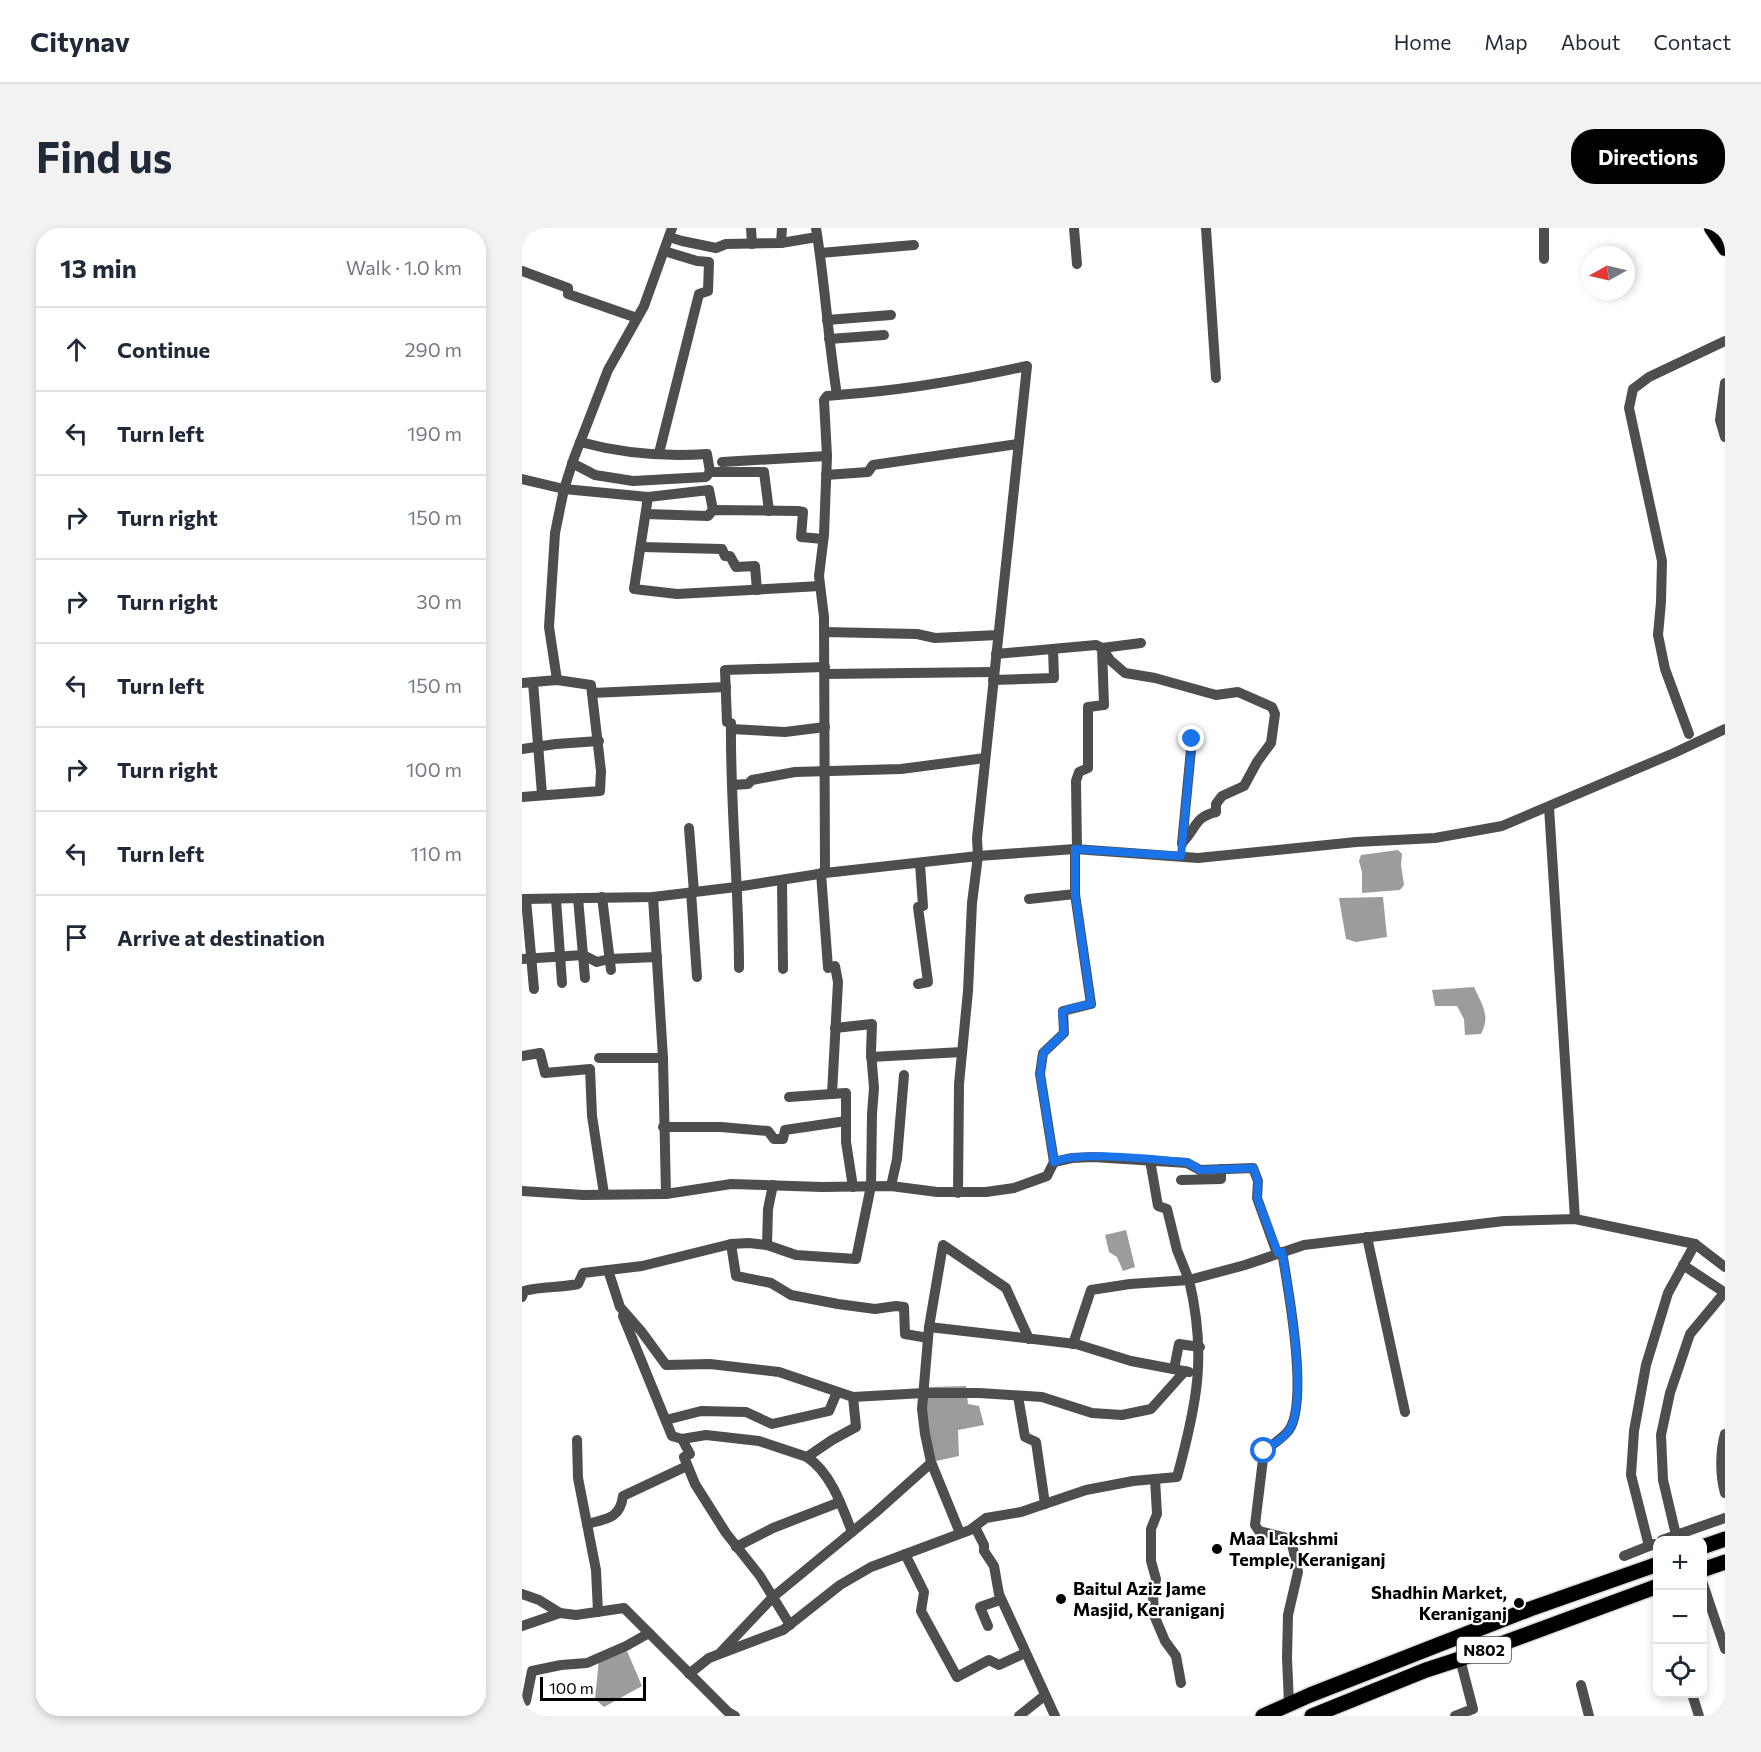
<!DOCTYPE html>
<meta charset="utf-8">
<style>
:root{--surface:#fff;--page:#f2f2f3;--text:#1f2937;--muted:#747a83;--line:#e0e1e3;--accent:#000}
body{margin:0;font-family:Commissioner,sans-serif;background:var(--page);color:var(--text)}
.controls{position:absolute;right:18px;bottom:18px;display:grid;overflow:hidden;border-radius:12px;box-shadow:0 3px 9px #0003}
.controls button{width:54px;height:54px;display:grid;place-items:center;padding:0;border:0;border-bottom:2px solid var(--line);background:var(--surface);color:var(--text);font:30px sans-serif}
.compass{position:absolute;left:1059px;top:18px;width:54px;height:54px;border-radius:50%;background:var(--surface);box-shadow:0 3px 9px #0003;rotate:262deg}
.scale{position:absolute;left:18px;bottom:15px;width:106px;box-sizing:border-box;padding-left:6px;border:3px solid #000;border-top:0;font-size:16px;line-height:21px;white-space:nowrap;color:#000;-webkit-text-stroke:4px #fff;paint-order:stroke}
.stop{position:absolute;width:18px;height:18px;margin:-14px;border:4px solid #1a73e8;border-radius:50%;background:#fff}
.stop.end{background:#1a73e8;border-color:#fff;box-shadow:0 2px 6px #0008}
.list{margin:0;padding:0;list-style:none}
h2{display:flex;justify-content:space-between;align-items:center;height:78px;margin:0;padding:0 24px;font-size:26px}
h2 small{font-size:20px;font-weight:400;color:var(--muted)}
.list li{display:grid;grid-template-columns:39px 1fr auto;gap:18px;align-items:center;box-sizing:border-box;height:84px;padding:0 24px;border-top:2px solid var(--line)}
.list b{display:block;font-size:22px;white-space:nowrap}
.list em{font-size:20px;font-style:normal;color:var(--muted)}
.icon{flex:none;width:33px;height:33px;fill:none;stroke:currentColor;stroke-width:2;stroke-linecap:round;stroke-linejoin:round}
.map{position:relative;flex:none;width:1203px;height:1488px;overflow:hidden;border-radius:24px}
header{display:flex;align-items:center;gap:36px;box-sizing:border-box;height:84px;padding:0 30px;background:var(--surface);border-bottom:2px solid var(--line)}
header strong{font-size:28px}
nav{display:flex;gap:33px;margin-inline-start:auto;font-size:21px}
.intro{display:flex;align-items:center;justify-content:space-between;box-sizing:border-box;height:144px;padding:0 36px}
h1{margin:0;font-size:42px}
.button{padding:15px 27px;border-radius:24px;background:var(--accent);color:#fff;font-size:21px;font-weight:700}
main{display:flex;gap:36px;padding:0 36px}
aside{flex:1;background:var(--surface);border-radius:24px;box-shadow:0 3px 9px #0003}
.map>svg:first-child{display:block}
.water{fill:#9c9c9c}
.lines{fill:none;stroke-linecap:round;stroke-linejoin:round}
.major-casing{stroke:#dbdbdb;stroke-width:16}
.highway-casing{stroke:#dbdbdb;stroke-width:18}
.minor{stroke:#4e4e4e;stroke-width:10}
.major{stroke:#000;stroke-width:14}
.highway{stroke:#000;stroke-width:15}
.route{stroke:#1a73e8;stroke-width:8}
.poi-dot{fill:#000;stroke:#fff;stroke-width:2}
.labels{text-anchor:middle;stroke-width:4.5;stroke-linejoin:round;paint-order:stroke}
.shield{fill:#fff;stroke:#4c4c4c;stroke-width:1.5}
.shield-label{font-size:16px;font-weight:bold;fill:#000}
.poi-label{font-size:18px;font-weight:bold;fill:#000;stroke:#fff;text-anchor:start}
</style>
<header>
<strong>Citynav</strong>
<nav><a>Home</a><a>Map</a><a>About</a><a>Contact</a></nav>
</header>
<div class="intro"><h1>Find us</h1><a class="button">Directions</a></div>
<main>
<aside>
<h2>13 min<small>Walk · 1.0 km</small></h2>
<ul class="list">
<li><svg class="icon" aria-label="ahead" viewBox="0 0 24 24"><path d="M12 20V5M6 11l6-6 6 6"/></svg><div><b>Continue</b></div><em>290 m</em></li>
<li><svg class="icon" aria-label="left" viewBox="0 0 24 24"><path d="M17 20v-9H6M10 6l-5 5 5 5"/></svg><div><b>Turn left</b></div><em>190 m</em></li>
<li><svg class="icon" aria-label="right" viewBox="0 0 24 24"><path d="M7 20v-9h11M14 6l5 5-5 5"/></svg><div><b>Turn right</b></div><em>150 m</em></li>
<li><svg class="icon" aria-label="right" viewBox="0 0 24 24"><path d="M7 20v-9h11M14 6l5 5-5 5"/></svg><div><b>Turn right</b></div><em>30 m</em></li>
<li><svg class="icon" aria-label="left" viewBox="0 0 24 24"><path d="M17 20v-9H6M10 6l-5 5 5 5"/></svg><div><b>Turn left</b></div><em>150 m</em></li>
<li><svg class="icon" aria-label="right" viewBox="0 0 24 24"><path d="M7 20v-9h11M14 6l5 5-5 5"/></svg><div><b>Turn right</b></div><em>100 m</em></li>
<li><svg class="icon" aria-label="left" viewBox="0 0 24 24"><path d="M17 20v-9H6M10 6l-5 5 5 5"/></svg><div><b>Turn left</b></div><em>110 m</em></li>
<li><svg class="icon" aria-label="arrive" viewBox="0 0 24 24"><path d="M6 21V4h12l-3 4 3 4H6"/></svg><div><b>Arrive at destination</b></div></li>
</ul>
</aside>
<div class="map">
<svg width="1203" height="1488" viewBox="0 0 1203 1488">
<rect width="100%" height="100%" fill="#fff"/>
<g class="water">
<path d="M876,622L880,626L879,637L882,657L878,662L840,665V644L837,633L839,627Z"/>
<path d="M861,669L865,709L834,714L824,711L817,670Z"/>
<path d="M952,759C960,777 969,788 959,806L943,807L942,791L935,778H913L910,762Z"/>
<path d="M604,1002L613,1039L601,1043L595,1029L587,1024L583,1007Z"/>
<path d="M444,1158L446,1176L457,1178L462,1197L436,1202L437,1228L410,1234L402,1181L406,1159Z"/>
<path d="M105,1423L120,1458L82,1479L73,1471L77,1431Z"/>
</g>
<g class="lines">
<defs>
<path id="major" d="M1189,0L1203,21"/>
<g id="highway">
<path d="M1200,0L1203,5"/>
<path d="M1180,1319L1203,1311"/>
<path d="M1180,1342L1203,1334"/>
<path d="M741,1488L788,1467L1008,1381L1136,1336"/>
<path d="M790,1488L904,1442L938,1431L1136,1358"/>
</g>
</defs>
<use href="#major" class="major-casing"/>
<use href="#highway" class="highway-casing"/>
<g class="minor">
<path d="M229,0L230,16"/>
<path d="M294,0C303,55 306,111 315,167L305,168L302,172L305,228L302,307L297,348L302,389L303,645"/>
<path d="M552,0L555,36"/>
<path d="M684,0L694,150"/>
<path d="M1022,0V31"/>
<path d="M147,9L160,13L194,20L204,16L259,15L295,9"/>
<path d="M259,15L260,0"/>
<path d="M298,25L392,17"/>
<path d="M0,43L46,60V66L115,90"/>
<path d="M305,92L369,87"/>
<path d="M307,111L362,107"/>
<path d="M1203,155L1198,192L1203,209"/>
<path d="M315,167C379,163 442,152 505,138L455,610L456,628L450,675L446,763L437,856L436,965"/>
<path d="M58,214C99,225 143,229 185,226L188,244H242L247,283"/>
<path d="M137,225L177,66L186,63L187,34L175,33L142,23"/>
<path d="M200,234L305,228"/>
<path d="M50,235L73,247L111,253L184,249L188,244"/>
<path d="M304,247L346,244L351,237L496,216"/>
<path d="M0,251L42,261L126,269L112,361L155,366L298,358"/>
<path d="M126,269L187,262L191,282"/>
<path d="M124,286L186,288L191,282L276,283L281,284L279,309L301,311"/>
<path d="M119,319L200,321L203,328H208L214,339L233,338L235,362"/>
<path d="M302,404L395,406L413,410L476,407"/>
<path d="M619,415L580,420L588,432L603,445L633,450L694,467L716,464L750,479L753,486L749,515L735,534L722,558L700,568L694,576V584C672,589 675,600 660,615"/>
<path d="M474,426L574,417L580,420L582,477L566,479V540L557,544L554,553L555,621"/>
<path d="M303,446L472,444"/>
<path d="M35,452L27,399L33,305L42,261L52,230L86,142L122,78L150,0"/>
<path d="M471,452L532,450L531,421"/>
<path d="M11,454L20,566"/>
<path d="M0,455L35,452L69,457L79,543L78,563L0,569"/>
<path d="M70,465L204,459"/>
<path d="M209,501L263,504L303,499"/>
<path d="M1167,506L1143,441L1136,407L1139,374L1140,333L1107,180L1111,161L1127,149L1203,113"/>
<path d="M0,521L34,516L77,513"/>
<path d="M210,557L226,556L230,552L273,544L379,541L463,530"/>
<path d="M1027,579L1053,991"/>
<path d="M167,600L172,664"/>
<path d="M660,616L670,511"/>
<path d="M299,645L306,740L313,738L316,754L310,866"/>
<path d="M260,652L261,741"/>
<path d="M169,664L175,749"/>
<path d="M80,669L89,742"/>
<path d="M131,669L141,830L144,966L209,956L300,959L369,958L415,964H464L492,960L525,948L532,934L550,930L571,929L665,935L678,942L731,940L736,953L735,970L755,1025"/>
<path d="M56,670L63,750"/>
<path d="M0,671L131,669L214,659L303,645L456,628L553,621L676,630L834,614L913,610L980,598L1152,525L1203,501"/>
<path d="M4,671L12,761"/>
<path d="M34,671L40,755"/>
<path d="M507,671L553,666"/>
<path d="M0,731L61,727L75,734L87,731L135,729"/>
<path d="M217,740C217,658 208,577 209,495L205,494L203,442L303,439"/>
<path d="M396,756L406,754L396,679L401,678L398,636"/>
<path d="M0,828L18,825L23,845L68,841L70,888L82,966"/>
<path d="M349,829L440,824"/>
<path d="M77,830H141"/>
<path d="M267,869L324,865V914L331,959"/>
<path d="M141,899H199L246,903L252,911H261L263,902L324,893"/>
<path d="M532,934L518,846L521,825L542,805L541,783L569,776L553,666V621"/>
<path d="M659,952L699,951V941"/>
<path d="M369,958L375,931L382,847"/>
<path d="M0,963L61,967L144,966"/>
<path d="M845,1009L883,1184"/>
<path d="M209,1016L214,1048L249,1055L269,1067L316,1076L353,1081L374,1078L382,1079L383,1106L406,1110"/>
<path d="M245,1017L246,981L251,957"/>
<path d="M760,1024C766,1060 787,1173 767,1202C761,1210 750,1217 742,1223L733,1297L737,1303L769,1311L776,1344L766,1387L765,1430L767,1476"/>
<path d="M1161,1037L1202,1064"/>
<path d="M86,1042L98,1079L119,1103L144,1137L188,1136L257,1144L331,1169L402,1165H457L520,1169L570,1185L600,1187L629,1181L663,1143"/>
<path d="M0,1069L2,1063C20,1058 38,1060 56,1056L61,1045L120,1038L209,1016L227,1015L245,1017L274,1027L334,1031L349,958L350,886L352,860L349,824L350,796L313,800"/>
<path d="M101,1088L150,1208L160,1211L168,1226L162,1229L173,1256L204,1305L238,1348L268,1397"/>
<path d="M407,1099L421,1017L484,1060L507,1111"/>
<path d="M551,1116L569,1062L608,1056L667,1052L655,1022L645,981L636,978L628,932"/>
<path d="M652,1141L657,1116L678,1119"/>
<path d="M496,1168L503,1209L514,1214L523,1276"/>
<path d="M144,1192L179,1183L224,1184L250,1196L307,1183L315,1164"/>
<path d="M1203,1206C1198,1223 1198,1248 1203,1265"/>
<path d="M160,1211L184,1207L237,1213L285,1229L310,1212L334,1199L331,1169"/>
<path d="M55,1212L56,1250L74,1342L76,1384"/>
<path d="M285,1229C309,1245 320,1278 330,1304"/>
<path d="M633,1251L655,1249C675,1176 685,1127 667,1052L723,1037L782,1017L982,993L1053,991L1173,1016L1203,1039"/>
<path d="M65,1296C84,1291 98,1291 101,1268L165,1238"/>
<path d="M453,1299L462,1317V1323L472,1338L477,1366L533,1488"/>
<path d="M438,1305L409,1234L403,1206L400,1181L407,1099L554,1116L609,1133L667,1144"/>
<path d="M1154,1307L1141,1252L1139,1207L1148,1165L1168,1106L1203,1064"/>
<path d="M1140,1312L1203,1290"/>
<path d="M1127,1318L1109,1247L1112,1203L1124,1137L1146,1065L1173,1016"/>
<path d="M214,1319L251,1300L318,1274"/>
<path d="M383,1326L402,1364L399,1383L435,1449L467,1432L477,1437L503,1425"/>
<path d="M1102,1328L1132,1316"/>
<path d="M1180,1353L1203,1421"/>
<path d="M0,1366L17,1372L38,1385L54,1387L102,1380L206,1484L213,1488"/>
<path d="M0,1398L38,1385"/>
<path d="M466,1398L458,1379L478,1372"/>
<path d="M199,1424L251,1369L353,1285L409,1235"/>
<path d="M167,1446L187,1430L261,1402L318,1357L349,1339L448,1302L464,1290L499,1284L564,1262L611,1253L633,1251L635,1286L629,1301V1333L634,1351L631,1366L632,1387L643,1413L654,1428L659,1455"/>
<path d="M1059,1457L1067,1488"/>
<path d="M1170,1466L1177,1488"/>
<path d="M0,1474L4,1473L10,1443L39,1437L65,1435L104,1418L127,1405"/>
<path d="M497,1488L522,1468"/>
<path d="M933,1488L951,1481L938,1431"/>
</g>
<use href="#major" class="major"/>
<use href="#highway" class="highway"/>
</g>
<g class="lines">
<path class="route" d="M670,511L659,628L553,621V666L569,776L546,781L540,784L542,805L521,825L518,846L532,934C559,922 633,932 665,934L678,942L731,940L736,953L735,970L756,1025L760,1024C766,1060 787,1173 767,1202C762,1210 750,1217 742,1223"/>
</g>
<g class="poi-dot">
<circle cx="695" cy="1321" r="6"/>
<circle cx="539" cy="1371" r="6"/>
<circle cx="997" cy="1375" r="6"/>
</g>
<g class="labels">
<rect class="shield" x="935" y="1409" width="54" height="26" rx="4.5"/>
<g class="shield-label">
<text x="962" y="1428">N802</text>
</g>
<g class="poi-label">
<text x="707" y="1317">Maa Lakshmi<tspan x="707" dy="21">Temple, Keraniganj</tspan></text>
<text x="551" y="1367">Baitul Aziz Jame<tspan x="551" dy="21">Masjid, Keraniganj</tspan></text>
<text x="985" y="1371" text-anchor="end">Shadhin Market,<tspan x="985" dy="21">Keraniganj</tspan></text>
</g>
</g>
</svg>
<div class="controls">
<button>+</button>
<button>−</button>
<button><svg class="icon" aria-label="locate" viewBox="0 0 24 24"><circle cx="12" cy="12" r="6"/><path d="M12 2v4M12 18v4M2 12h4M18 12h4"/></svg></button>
</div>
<svg class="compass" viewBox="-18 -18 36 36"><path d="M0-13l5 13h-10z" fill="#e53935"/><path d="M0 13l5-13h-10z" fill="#747a83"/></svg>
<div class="scale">100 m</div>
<div class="stop" style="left:742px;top:1223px"></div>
<div class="stop end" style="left:670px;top:511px"></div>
</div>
</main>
